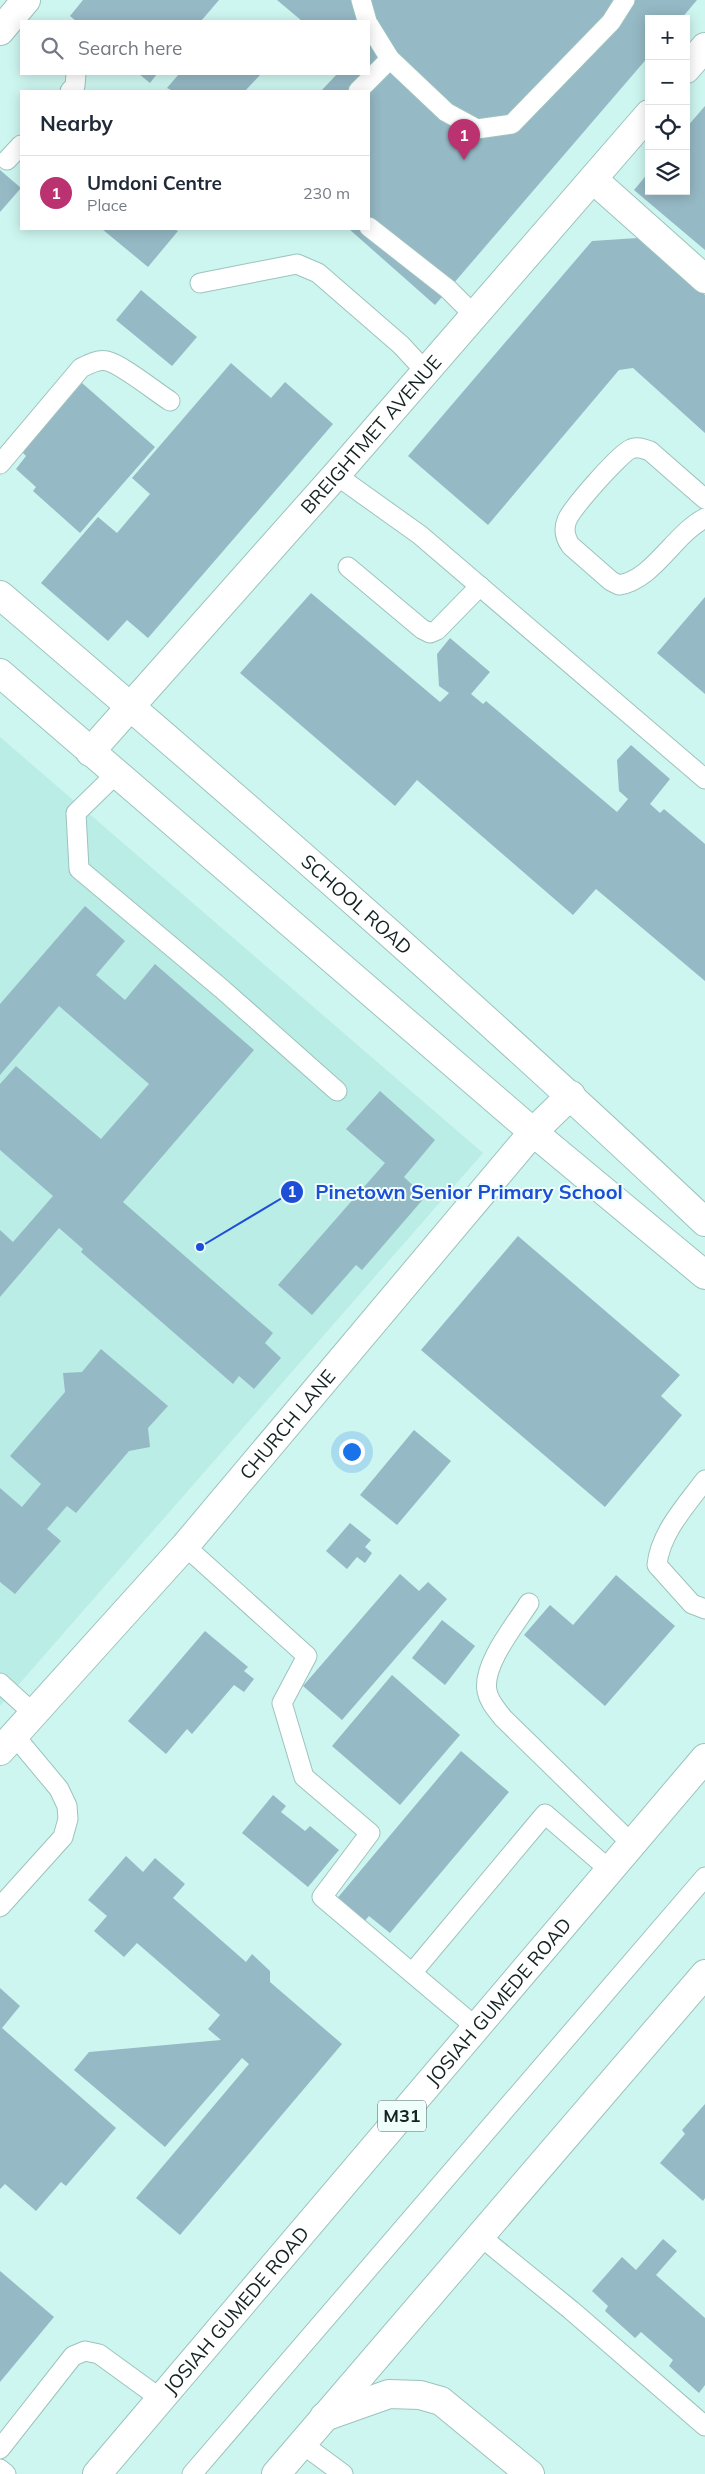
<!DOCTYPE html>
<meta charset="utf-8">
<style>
:root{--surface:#fff;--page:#f6f6f7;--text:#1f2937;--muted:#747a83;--line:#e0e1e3;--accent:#bb3270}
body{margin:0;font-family:Mulish,sans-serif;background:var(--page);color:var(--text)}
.controls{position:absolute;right:15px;top:15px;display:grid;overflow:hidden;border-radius:0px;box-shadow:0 2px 12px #0003}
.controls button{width:45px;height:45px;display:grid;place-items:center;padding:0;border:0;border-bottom:1px solid var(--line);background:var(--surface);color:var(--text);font:25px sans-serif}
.you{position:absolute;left:351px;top:1451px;width:18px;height:18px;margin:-12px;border:4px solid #fff;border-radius:50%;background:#1a73e8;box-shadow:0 0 0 8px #1a73e833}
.badge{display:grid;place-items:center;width:32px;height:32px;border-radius:50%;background:var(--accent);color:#fff;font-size:16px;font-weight:700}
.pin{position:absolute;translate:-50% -41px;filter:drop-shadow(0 1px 2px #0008)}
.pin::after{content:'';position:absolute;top:26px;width:18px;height:15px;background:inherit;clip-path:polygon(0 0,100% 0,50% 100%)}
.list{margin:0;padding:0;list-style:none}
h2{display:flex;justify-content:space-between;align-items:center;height:65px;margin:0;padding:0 20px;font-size:21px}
h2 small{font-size:16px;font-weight:400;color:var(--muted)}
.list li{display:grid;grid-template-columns:32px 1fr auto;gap:15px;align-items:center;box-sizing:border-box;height:75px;padding:0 20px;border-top:1px solid var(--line)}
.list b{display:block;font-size:19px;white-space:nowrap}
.list p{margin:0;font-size:16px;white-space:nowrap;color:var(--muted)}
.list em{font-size:16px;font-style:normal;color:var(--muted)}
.icon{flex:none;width:28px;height:28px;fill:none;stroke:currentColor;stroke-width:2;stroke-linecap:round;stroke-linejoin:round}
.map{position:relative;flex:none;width:705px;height:2474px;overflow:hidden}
.search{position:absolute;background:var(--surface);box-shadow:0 2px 12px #0003;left:20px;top:20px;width:350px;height:55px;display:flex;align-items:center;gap:12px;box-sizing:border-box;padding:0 18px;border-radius:0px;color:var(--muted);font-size:19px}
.panel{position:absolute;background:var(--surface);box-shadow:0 2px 12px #0003;left:20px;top:90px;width:350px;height:140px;border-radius:0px}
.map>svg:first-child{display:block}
.built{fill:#baede5}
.building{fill:#95b9c5}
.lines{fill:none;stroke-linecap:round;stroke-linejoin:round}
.lane-casing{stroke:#9cc3bd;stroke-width:21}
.street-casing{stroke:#9cc3bd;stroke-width:30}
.primary-casing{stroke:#9cc3bd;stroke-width:30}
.lane{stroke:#fff;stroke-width:19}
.street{stroke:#fff;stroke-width:28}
.primary{stroke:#fff;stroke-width:28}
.labels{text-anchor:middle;stroke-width:4;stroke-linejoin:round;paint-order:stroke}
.shield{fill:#eefefb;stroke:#556562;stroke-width:1}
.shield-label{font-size:18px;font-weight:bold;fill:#142321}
.street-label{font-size:19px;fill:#142321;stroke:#eefefb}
.leader{fill:none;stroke:#1d4ed8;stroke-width:2}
.callout-dot{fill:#1d4ed8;stroke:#eefefb;stroke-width:2}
.mark-label{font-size:15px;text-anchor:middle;font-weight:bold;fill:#fff}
.callout-label{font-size:20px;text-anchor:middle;font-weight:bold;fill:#1d4ed8;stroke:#eefefb;stroke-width:4;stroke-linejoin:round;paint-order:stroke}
</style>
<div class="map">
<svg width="705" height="2474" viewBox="0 0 705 2474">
<rect width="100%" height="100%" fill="#cef6f0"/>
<path class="built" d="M0,737L483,1153L0,1706Z"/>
<g class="building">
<path d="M83,0H219L201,21H76L70,16Z"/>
<path d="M277,0H697L681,19H649V56L435,305L349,229H369V91H321L337,74H369V21H302Z"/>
<path d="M139,74H157L150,83Z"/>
<path d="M179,74H261L245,91H173L167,88Z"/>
<path d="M705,106V250L634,190L649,172V191H686V128Z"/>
<path d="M0,170L21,188L0,212Z"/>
<path d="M102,229H174L178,231L148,267Z"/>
<path d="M638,238L705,295V433L633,368L619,370L488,525L408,456L592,241Z"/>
<path d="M141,290L197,337L172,366L116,320Z"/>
<path d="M231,363L271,398L285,382L333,424L148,638L127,620L108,641L41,583L98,517L117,533L150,494L132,478Z"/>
<path d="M82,383L155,447L80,533L33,491L36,487L16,469L26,456L22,452Z"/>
<path d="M311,593L440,702L449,693L439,686L437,654L450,638L490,672L471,694L483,704L486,701L617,812L628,799L619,791L617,760L631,745L670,779L650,804L660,813L664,809L705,844V981L596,889L573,915L417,780L395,806L240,673Z"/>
<path d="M705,597V694L657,653Z"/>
<path d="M85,906L125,941L96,975L125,1000L155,964L254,1050L123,1202L273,1333L265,1343L281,1358L254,1389L239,1376L233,1384L81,1252L83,1249L59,1228L0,1297V1230L13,1242L53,1196L0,1150V1084L16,1066L101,1139L149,1084L59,1006L0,1075V1004Z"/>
<path d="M380,1091L435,1140L404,1177L425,1197L362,1270L356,1265L312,1315L278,1285L385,1163L346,1129Z"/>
<path d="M518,1236L680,1375L661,1396L682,1415L605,1507L421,1350Z"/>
<path d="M101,1349L168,1406L148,1428L150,1447L129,1451L76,1513L67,1506L47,1529L61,1541L15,1594L0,1582V1488L22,1507L41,1484L10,1456L65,1392L63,1373L82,1372Z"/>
<path d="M414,1430L451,1461L397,1525L360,1495Z"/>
<path d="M350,1523L371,1540L365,1547L372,1553L365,1563L357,1557L347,1569L326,1551Z"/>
<path d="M400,1574L419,1591L428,1582L447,1599L342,1720L303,1686Z"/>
<path d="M616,1575L675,1626L605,1706L524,1635L550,1605L573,1625Z"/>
<path d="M442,1620L475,1646L445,1685L412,1658Z"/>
<path d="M205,1631L248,1667L244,1671L254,1679L244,1692L234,1685L192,1734L187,1729L166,1754L128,1721Z"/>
<path d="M392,1675L460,1735L400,1805L332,1746Z"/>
<path d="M461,1751L509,1792L390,1933L369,1916L362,1924L335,1901Z"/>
<path d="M273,1795L286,1806L281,1812L305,1831L310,1826L339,1850L308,1887L242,1833Z"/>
<path d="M126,1856L143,1872L155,1858L185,1884L173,1898L246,1962L252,1954L270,1971V1982L342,2044L180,2235L136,2198L249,2064L242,2058L165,2147L74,2070L89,2052L221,2040L208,2029L220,2015L137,1943L124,1957L94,1931L107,1916L88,1900Z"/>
<path d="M0,1988L20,2006L2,2028L116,2128L66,2186L61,2182L36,2211L5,2184L0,2189Z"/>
<path d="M705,2104V2198L703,2201L660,2163L685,2134L682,2130Z"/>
<path d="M663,2239L677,2251L656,2275L705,2318V2385L699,2393L669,2366L673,2360L641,2332L635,2338L605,2311L608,2306L592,2291L622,2257L636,2270Z"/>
<path d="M0,2271L54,2317L0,2382Z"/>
</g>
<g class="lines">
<defs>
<g id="lane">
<path d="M361,0L367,21"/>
<path d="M369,25L390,59L446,112L477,129L512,124L611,22L625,0"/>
<path d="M70,91L75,86L76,74"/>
<path d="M358,91L390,59"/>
<path d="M7,160L21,145"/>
<path d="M369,227L448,289L475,316"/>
<path d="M200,283L297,264L318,273L401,345L426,372"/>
<path d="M0,464L81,368C89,364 98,359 107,361C121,364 156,392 170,401"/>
<path d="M336,475L420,535L705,779"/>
<path d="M705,499L650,451C644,449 637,446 631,449C620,453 572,508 567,520C563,530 565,538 571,546L611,581L619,585C653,580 674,534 705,518"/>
<path d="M348,567L422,629L430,633L437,630L480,586"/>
<path d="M116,774L76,813L79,869L222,989L337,1091"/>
<path d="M705,1480C687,1504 660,1533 657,1565L692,1604L705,1609"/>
<path d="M185,1546L307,1656L282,1703L304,1777L370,1833L322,1897L477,2028"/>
<path d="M529,1603C515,1625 482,1665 487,1691C489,1702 497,1710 503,1718L632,1844"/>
<path d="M0,1683L33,1713"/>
<path d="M0,1907L63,1837L68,1819L67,1806L59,1789L14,1735"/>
<path d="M412,1973L545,1814L611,1871"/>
<path d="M480,2236L571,2310L705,2426"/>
<path d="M301,2443L343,2474"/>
<path d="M0,2449L73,2356L85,2351L99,2354L161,2399"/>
<path d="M0,2469L6,2474"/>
<path d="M192,2474L705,1877"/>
</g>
<g id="street">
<path d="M0,31L26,0"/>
<path d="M686,69L705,47"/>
<path d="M594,180L705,279"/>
<path id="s1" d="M0,595C239,799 477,1006 705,1222"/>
<path d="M0,673L533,1132L705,1275"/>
<path id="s2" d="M90,752L336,475L649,114"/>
<path id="s3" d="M0,1751L185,1546L533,1132L571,1095"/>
<path d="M324,2417L389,2394L420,2395L441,2401L530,2474"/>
</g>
<g id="primary">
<path id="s4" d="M97,2474L705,1758"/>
<path d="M276,2474L705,1974"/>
</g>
</defs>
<use href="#lane" class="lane-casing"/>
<use href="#street" class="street-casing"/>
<use href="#primary" class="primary-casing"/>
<use href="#lane" class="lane"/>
<use href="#street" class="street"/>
<use href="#primary" class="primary"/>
</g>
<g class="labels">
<rect class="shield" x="378" y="2100.5" width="48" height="31" rx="4"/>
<g class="shield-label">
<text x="402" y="2122">M31</text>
</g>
<g class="street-label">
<text dy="7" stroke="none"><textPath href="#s2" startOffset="424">BREIGHTMET AVENUE</textPath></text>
<text dy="7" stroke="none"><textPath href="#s1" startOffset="472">SCHOOL ROAD</textPath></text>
<text dy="7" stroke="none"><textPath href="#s3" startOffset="435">CHURCH LANE</textPath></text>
<text dy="7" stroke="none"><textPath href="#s4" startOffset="620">JOSIAH GUMEDE ROAD</textPath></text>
<text dy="7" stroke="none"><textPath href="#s4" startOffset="215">JOSIAH GUMEDE ROAD</textPath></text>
</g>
</g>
<path class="leader" d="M200 1247L292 1192"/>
<g class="callout-dot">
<circle cx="200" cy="1247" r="5"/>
<circle cx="292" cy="1192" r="12"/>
</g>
<g class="mark-label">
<text x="292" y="1197">1</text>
</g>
<g class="callout-label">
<text x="469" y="1199">Pinetown Senior Primary School</text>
</g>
</svg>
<div class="controls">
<button>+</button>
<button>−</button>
<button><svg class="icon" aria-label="locate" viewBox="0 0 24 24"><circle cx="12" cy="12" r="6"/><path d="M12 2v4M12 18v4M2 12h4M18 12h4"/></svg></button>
<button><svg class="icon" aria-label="layers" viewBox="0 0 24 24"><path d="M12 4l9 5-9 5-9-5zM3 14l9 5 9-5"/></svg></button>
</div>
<div class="you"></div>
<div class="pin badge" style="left:464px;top:160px">1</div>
<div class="search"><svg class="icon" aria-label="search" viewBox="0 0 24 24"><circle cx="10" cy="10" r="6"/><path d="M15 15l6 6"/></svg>Search here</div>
<section class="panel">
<h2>Nearby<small></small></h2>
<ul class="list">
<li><span class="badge">1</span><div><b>Umdoni Centre</b><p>Place</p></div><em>230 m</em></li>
</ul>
</section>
</div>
